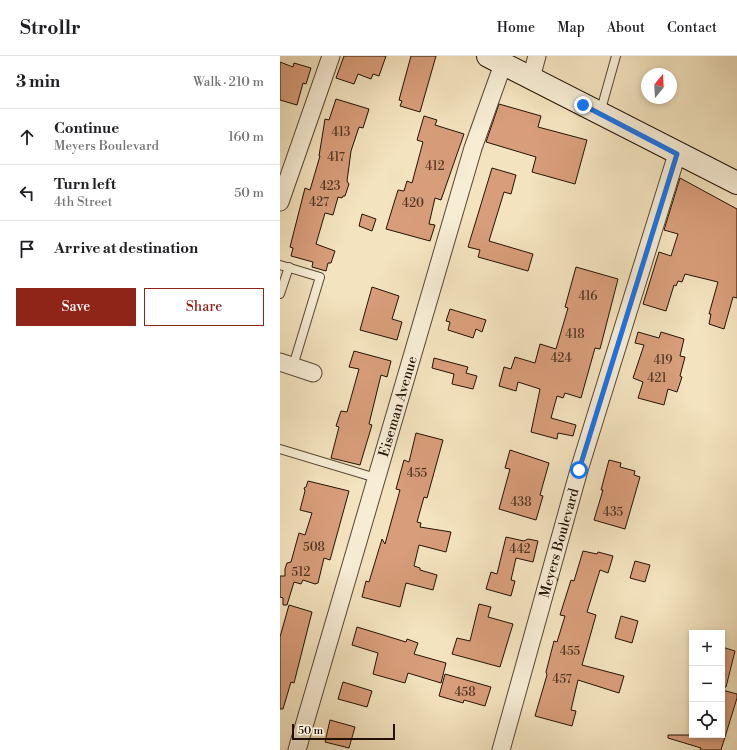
<!DOCTYPE html>
<meta charset="utf-8">
<style>
:root{--surface:#fff;--page:#f6f6f6;--text:#202124;--muted:#757577;--line:#e0e0e0;--accent:#8f2418}
body{margin:0;font-family:"Libre Bodoni",serif;background:var(--page);color:var(--text)}
.controls{position:absolute;right:12px;bottom:12px;display:grid;overflow:hidden;border-radius:0px;box-shadow:0 2px 6px #0003}
.controls button{width:36px;height:36px;display:grid;place-items:center;padding:0;border:0;border-bottom:1px solid var(--line);background:var(--surface);color:var(--text);font:20px sans-serif}
.compass{position:absolute;left:361px;top:12px;width:36px;height:36px;border-radius:50%;background:var(--surface);box-shadow:0 2px 6px #0003;rotate:18deg}
.scale{position:absolute;left:12px;bottom:10px;width:103px;box-sizing:border-box;padding-left:4px;border:2px solid #231203;border-top:0;font-size:11px;line-height:14px;white-space:nowrap;color:#231203;-webkit-text-stroke:3px #f7edd5;paint-order:stroke}
.stop{position:absolute;width:12px;height:12px;margin:-9px;border:3px solid #1a73e8;border-radius:50%;background:#fff}
.stop.end{background:#1a73e8;border-color:#fff;box-shadow:0 1px 4px #0008}
.list{margin:0;padding:0;list-style:none}
h2{display:flex;justify-content:space-between;align-items:center;height:52px;margin:0;padding:0 16px;font-size:17px}
h2 small{font-size:13px;font-weight:400;color:var(--muted)}
.list li{display:grid;grid-template-columns:26px 1fr auto;gap:12px;align-items:center;box-sizing:border-box;height:56px;padding:0 16px;border-top:1px solid var(--line)}
.list b{display:block;font-size:15px;white-space:nowrap}
.list p{margin:0;font-size:13px;white-space:nowrap;color:var(--muted)}
.list em{font-size:13px;font-style:normal;color:var(--muted)}
.actions{display:flex;gap:8px;padding:12px 16px}
.actions a{flex:1;padding:9px 0;border:1px solid var(--accent);border-radius:0px;text-align:center;font-size:14px;color:var(--accent)}
.actions .main{background:var(--accent);color:#fff}
.icon{flex:none;width:22px;height:22px;fill:none;stroke:currentColor;stroke-width:2;stroke-linecap:round;stroke-linejoin:round}
.map{position:relative;flex:none;width:457px;height:694px;overflow:hidden}
header{display:flex;align-items:center;gap:24px;box-sizing:border-box;height:56px;padding:0 20px;background:var(--surface);border-bottom:1px solid var(--line)}
header strong{font-size:19px}
nav{display:flex;gap:22px;margin-inline-start:auto;font-size:14px}
main{display:flex}
aside{flex:1;background:var(--surface)}
.map>svg:first-child{display:block}
.building{fill:#d89d7a;stroke:#231203}
.lines{fill:none;stroke-linecap:round;stroke-linejoin:round}
.lane-casing{stroke:#574632;stroke-width:10}
.street-casing{stroke:#574632;stroke-width:19}
.secondary-casing{stroke:#231203;stroke-width:24}
.lane{stroke:#f7edd5;stroke-width:8}
.street{stroke:#f7edd5;stroke-width:17}
.secondary{stroke:#f7edd5;stroke-width:22}
.route{stroke:#1a73e8;stroke-width:5}
.labels{text-anchor:middle;stroke-width:4;stroke-linejoin:round;paint-order:stroke}
.number-label{font-size:12px;fill:#503521}
.street-label{font-size:14px;fill:#231203;stroke:#f7edd5}
</style>
<header>
<strong>Strollr</strong>
<nav><a>Home</a><a>Map</a><a>About</a><a>Contact</a></nav>
</header>
<main>
<aside>
<h2>3 min<small>Walk · 210 m</small></h2>
<ul class="list">
<li><svg class="icon" aria-label="ahead" viewBox="0 0 24 24"><path d="M12 20V5M6 11l6-6 6 6"/></svg><div><b>Continue</b><p>Meyers Boulevard</p></div><em>160 m</em></li>
<li><svg class="icon" aria-label="left" viewBox="0 0 24 24"><path d="M17 20v-9H6M10 6l-5 5 5 5"/></svg><div><b>Turn left</b><p>4th Street</p></div><em>50 m</em></li>
<li><svg class="icon" aria-label="arrive" viewBox="0 0 24 24"><path d="M6 21V4h12l-3 4 3 4H6"/></svg><div><b>Arrive at destination</b></div></li>
</ul>
<div class="actions"><a class="main">Save</a><a>Share</a></div>
</aside>
<div class="map">
<svg width="457" height="694" viewBox="0 0 457 694">
<rect width="100%" height="100%" fill="#f3e3be"/>
<filter id="stains"><feTurbulence type="fractalNoise" baseFrequency=".005" numOctaves="4"/><feColorMatrix values="0 0 0 0 .2 0 0 0 0 .09 0 0 0 0 .02 0 0 0 .5 -.17"/></filter>
<radialGradient id="worn" r=".72"><stop offset=".6" stop-color="#630" stop-opacity="0"/><stop offset="1" stop-color="#630" stop-opacity=".3"/></radialGradient>
<g class="building">
<path d="M64,0H106L99,20L93,18L91,23L78,18L74,28L56,22Z"/>
<path d="M131,0H156L140,56L120,50L122,45L119,44Z"/>
<path d="M0,6L13,11L14,7L31,12L26,28L23,27L17,49L0,44Z"/>
<path d="M56,43L89,53L83,72L79,71L71,95L67,125L69,128L65,140H63L62,142L58,141L53,159L45,157L36,188L55,195L51,207H48L46,215L32,211L33,206L11,200L13,192L10,191L25,132L30,134L40,100H39L45,63L49,64Z"/>
<path d="M219,48L261,60L258,71L307,84L295,128L252,116L256,101L206,86Z"/>
<path d="M144,60L157,64L155,69L184,78L161,144L155,142L149,168L155,169L150,185L106,173L118,134L124,135L127,125L132,127L143,86L137,84Z"/>
<path d="M212,112L236,119L231,138L224,136L209,185L253,198L248,215L198,201L200,194L188,191Z"/>
<path d="M400,122L457,153V242L453,241L444,273L429,268L431,258H429L438,226L405,218L402,226L398,225L396,230L394,229L386,255L363,248L379,196L391,200L398,178L384,174Z"/>
<path d="M82,158L96,163L92,175L79,170Z"/>
<path d="M296,211L338,223L320,293L315,292L301,342L285,337L283,342L277,340L271,362L296,369L293,380L278,377L277,383L251,376L260,333L238,326L236,335L219,330L224,311L231,313L235,301L255,307L260,288L276,293L288,252L285,251Z"/>
<path d="M92,231L119,240L112,263L122,266L117,284L80,274Z"/>
<path d="M170,253L206,264L202,276L196,273L193,282L168,274L170,266L166,265Z"/>
<path d="M358,276L379,282L381,276L404,283L400,300L405,301L400,320L402,321L397,336L388,333L384,349L358,342L363,326L353,322L364,289L355,287Z"/>
<path d="M74,295L111,305L107,321L101,319L89,368L92,369L80,409L51,402L59,371L56,370L61,355L67,356L79,313L69,311Z"/>
<path d="M154,302L188,311L186,317L197,320L193,333L172,328L174,318L152,312Z"/>
<path d="M136,377L163,384L147,442L144,441L137,466L141,467L140,471L171,476L166,496L139,489L134,510L140,512V514L157,519L153,534L126,527L120,551L82,541L86,525L89,526L102,483L105,488L120,434L116,433L124,404L129,406Z"/>
<path d="M230,394L269,407L260,439L263,440L256,464L219,453L230,413L225,412Z"/>
<path d="M329,404L341,407L340,411L355,415L354,419L360,421L345,473L314,464L323,434H321Z"/>
<path d="M28,425L69,435L50,504L44,502L38,527L35,528L23,524L21,528L14,526L7,549H3V542L0,541V520H5V513L7,507L11,506L19,477L25,479L32,457L20,454L25,435L24,432L26,431Z"/>
<path d="M226,481L244,485L248,483L258,485L253,506L236,502L231,524L235,525L231,540L206,533L211,516L217,518Z"/>
<path d="M303,495L317,498L318,496L333,500L328,517L320,514L307,556L316,559L302,609L344,620L339,637L298,624L291,654L296,655L292,670L255,660L267,619L266,616L274,585L277,586L285,560L280,559L291,524L294,525Z"/>
<path d="M355,505L370,509L365,526L350,522Z"/>
<path d="M199,548L211,551L208,561L233,568L220,611L172,598L177,582L190,585Z"/>
<path d="M9,549L32,556L14,627L11,626L3,653H0V581Z"/>
<path d="M341,560L358,565L352,587L335,582Z"/>
<path d="M77,571L126,586L127,583L138,587L134,598L166,607L161,627L128,617L125,627L93,618L98,597L72,589Z"/>
<path d="M442,591L455,595L446,631H442Z"/>
<path d="M165,618L211,631L205,650L184,644L183,647L159,640Z"/>
<path d="M63,626L92,635L87,651L58,643Z"/>
<path d="M442,634L457,638V642L441,694H420L421,692L388,682V679H442Z"/>
<path d="M50,664L75,671L69,692L45,686Z"/>
</g>
<g class="lines">
<defs>
<g id="lane">
<path d="M320,57L336,0"/>
<path d="M0,209L40,221L13,310"/>
<path d="M0,238L9,211"/>
<path d="M0,393L96,422"/>
</g>
<g id="street">
<path d="M251,22L257,0"/>
<path d="M0,146L51,0"/>
<path d="M0,306L33,317"/>
<path id="s1" d="M17,694L193,92L223,8"/>
<path id="s2" d="M221,694L299,414L397,98"/>
</g>
<path id="secondary" d="M208,0L457,127"/>
</defs>
<use href="#lane" class="lane-casing"/>
<use href="#street" class="street-casing"/>
<use href="#secondary" class="secondary-casing"/>
<use href="#lane" class="lane"/>
<use href="#street" class="street"/>
<use href="#secondary" class="secondary"/>
</g>
<g class="lines">
<path class="route" d="M299,414L397,98L303,49"/>
</g>
<g class="labels">
<g class="number-label">
<text x="61" y="80">413</text>
<text x="56" y="105">417</text>
<text x="155" y="114">412</text>
<text x="50" y="134">423</text>
<text x="39" y="150">427</text>
<text x="133" y="151">420</text>
<text x="308" y="244">416</text>
<text x="295" y="282">418</text>
<text x="281" y="306">424</text>
<text x="383" y="308">419</text>
<text x="377" y="326">421</text>
<text x="137" y="421">455</text>
<text x="241" y="450">438</text>
<text x="333" y="460">435</text>
<text x="34" y="495">508</text>
<text x="240" y="497">442</text>
<text x="21" y="520">512</text>
<text x="290" y="599">455</text>
<text x="282" y="627">457</text>
<text x="185" y="640">458</text>
</g>
<g class="street-label">
<text dy="5" stroke="none"><textPath href="#s1" startOffset="358">Eiseman Avenue</textPath></text>
<text dy="5" stroke="none"><textPath href="#s2" startOffset="215">Meyers Boulevard</textPath></text>
</g>
</g>
<rect width="100%" height="100%" filter="url(#stains)"/>
<rect width="100%" height="100%" fill="url(#worn)"/>
</svg>
<div class="controls">
<button>+</button>
<button>−</button>
<button><svg class="icon" aria-label="locate" viewBox="0 0 24 24"><circle cx="12" cy="12" r="6"/><path d="M12 2v4M12 18v4M2 12h4M18 12h4"/></svg></button>
</div>
<svg class="compass" viewBox="-18 -18 36 36"><path d="M0-13l5 13h-10z" fill="#e53935"/><path d="M0 13l5-13h-10z" fill="#757577"/></svg>
<div class="scale">50 m</div>
<div class="stop" style="left:299px;top:414px"></div>
<div class="stop end" style="left:303px;top:49px"></div>
</div>
</main>
